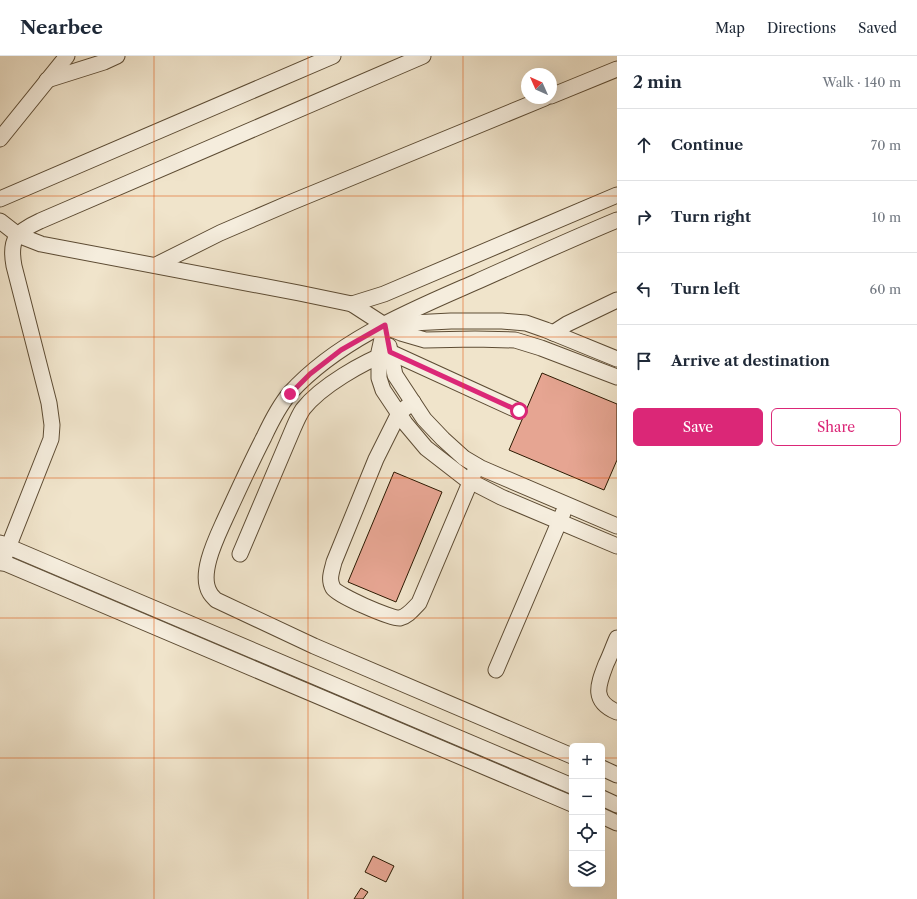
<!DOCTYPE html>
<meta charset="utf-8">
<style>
:root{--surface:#fff;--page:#f6f6f7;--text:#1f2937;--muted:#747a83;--line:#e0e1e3;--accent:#db2777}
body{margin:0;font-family:"Libre Caslon Text",serif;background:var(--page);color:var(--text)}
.controls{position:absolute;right:12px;bottom:12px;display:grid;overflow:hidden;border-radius:6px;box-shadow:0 4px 16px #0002}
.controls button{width:36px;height:36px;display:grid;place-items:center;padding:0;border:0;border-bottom:1px solid var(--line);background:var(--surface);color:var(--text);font:20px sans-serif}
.compass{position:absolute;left:521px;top:12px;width:36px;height:36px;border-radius:50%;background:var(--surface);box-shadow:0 4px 16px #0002;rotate:315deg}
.stop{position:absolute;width:12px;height:12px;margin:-9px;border:3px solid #db2777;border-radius:50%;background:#fff}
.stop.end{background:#db2777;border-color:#fff;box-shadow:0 1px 4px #0008}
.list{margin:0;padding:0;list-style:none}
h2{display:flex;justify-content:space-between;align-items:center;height:52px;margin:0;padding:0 16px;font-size:17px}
h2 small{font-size:13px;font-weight:400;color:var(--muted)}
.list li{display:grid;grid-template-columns:26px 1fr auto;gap:12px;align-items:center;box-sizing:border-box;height:72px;padding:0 16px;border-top:1px solid var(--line)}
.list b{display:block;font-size:15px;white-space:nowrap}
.list em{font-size:13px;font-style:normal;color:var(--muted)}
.actions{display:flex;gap:8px;padding:12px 16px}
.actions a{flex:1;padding:9px 0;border:1px solid var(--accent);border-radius:6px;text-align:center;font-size:14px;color:var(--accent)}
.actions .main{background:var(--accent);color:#fff}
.icon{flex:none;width:22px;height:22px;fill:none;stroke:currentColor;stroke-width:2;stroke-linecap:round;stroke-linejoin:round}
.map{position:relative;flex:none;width:617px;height:843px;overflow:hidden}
header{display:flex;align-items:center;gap:24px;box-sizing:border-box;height:56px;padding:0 20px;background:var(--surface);border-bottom:1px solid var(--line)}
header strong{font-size:19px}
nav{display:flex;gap:22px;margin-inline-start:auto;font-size:14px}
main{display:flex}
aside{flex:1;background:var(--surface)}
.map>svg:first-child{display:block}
.building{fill:#e6a592;stroke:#2c1a02}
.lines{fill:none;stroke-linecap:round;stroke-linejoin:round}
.minor-casing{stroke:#5d4c34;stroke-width:17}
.minor{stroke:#f5eddd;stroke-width:15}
.route{stroke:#db2777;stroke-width:5}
.grid{fill:none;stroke:#df560c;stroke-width:1;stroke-opacity:0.55}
</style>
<header>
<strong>Nearbee</strong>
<nav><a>Map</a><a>Directions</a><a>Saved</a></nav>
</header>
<main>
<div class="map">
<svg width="617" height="843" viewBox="0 0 617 843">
<rect width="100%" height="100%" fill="#f0e4cb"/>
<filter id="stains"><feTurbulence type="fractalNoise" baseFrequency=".005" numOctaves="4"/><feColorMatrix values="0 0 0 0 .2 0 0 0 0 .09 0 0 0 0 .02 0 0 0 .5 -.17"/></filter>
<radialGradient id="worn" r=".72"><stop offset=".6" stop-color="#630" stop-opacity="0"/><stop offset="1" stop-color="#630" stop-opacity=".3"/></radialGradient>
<g class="building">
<path d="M542,317L617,348V404L604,434L509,394Z"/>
<path d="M394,416L442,436L396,546L348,526Z"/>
<path d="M373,800L394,810L386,826L365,816Z"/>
<path d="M361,832L368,836L363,843H354Z"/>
</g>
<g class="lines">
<defs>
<g id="minor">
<path d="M47,24L104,6L117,0"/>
<path d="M551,40L617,13"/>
<path d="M0,83L67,0"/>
<path d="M0,143L333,0"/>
<path d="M0,165L18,179L41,188L299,237L352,248L389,272L401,277L425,284L475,283L515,284L541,292L617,321"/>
<path d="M156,209L220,177L292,146L545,42"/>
<path d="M352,248L384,238L617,139"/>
<path d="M392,268L451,265H502L526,267L546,274L617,303"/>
<path d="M385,269L379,296V322L383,334L405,367L426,392L466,423L501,441L617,490"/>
<path d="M553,277L567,268L617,244"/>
<path d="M389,290L395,319L424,363L443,383L464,402L481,412L617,470"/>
<path d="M413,346L399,357L376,403L334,506C332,515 328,523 333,532C337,539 391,563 400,562C408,560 413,553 419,547L477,410"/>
<path d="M0,487L572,730"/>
<path d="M240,498L293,373C296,366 299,359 303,353C321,330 363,306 390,296L519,355"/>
<path d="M0,505L572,748"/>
<path d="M2,507L51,383L52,369L49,347L14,210C9,183 16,176 40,165L423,0"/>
<path d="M617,582C613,591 610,600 606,608C598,629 591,645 617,656"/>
<path d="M496,614L563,457"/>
<path d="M572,700L314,590L216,544C214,542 211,539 210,537C198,518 217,481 225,463C238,435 250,408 264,381C271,366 279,350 290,337C338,284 412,254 476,226C523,205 569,184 617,164"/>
<path d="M602,712L617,719"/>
<path d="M602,742L617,749"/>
<path d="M602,760L617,767"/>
</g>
</defs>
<use href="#minor" class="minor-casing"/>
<use href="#minor" class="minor"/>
</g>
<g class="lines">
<path class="route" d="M290,338L310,318L341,294L385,269L390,296L519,355"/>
</g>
<path class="grid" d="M154,0V843M308,0V843M463,0V843M0,140H617M0,281H617M0,422H617M0,562H617M0,702H572M602,702H617"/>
<rect width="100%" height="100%" filter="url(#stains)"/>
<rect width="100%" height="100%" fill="url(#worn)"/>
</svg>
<div class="controls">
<button>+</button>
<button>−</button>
<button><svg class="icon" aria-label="locate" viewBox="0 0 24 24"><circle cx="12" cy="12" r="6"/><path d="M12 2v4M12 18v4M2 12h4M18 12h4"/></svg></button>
<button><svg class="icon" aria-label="layers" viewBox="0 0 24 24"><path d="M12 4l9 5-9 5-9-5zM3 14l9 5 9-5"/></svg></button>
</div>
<svg class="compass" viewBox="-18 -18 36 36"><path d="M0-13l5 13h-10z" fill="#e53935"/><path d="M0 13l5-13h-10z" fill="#747a83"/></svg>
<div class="stop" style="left:519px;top:355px"></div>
<div class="stop end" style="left:290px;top:338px"></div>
</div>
<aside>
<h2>2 min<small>Walk · 140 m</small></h2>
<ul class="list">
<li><svg class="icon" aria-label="ahead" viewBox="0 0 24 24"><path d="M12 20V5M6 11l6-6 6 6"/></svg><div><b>Continue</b></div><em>70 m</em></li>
<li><svg class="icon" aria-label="right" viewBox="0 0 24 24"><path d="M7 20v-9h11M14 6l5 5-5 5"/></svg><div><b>Turn right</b></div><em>10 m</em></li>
<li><svg class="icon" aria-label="left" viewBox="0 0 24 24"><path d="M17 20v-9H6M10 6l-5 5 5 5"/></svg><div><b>Turn left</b></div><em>60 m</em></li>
<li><svg class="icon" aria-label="arrive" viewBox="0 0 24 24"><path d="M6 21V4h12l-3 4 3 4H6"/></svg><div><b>Arrive at destination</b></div></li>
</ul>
<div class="actions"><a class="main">Save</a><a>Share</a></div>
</aside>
</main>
